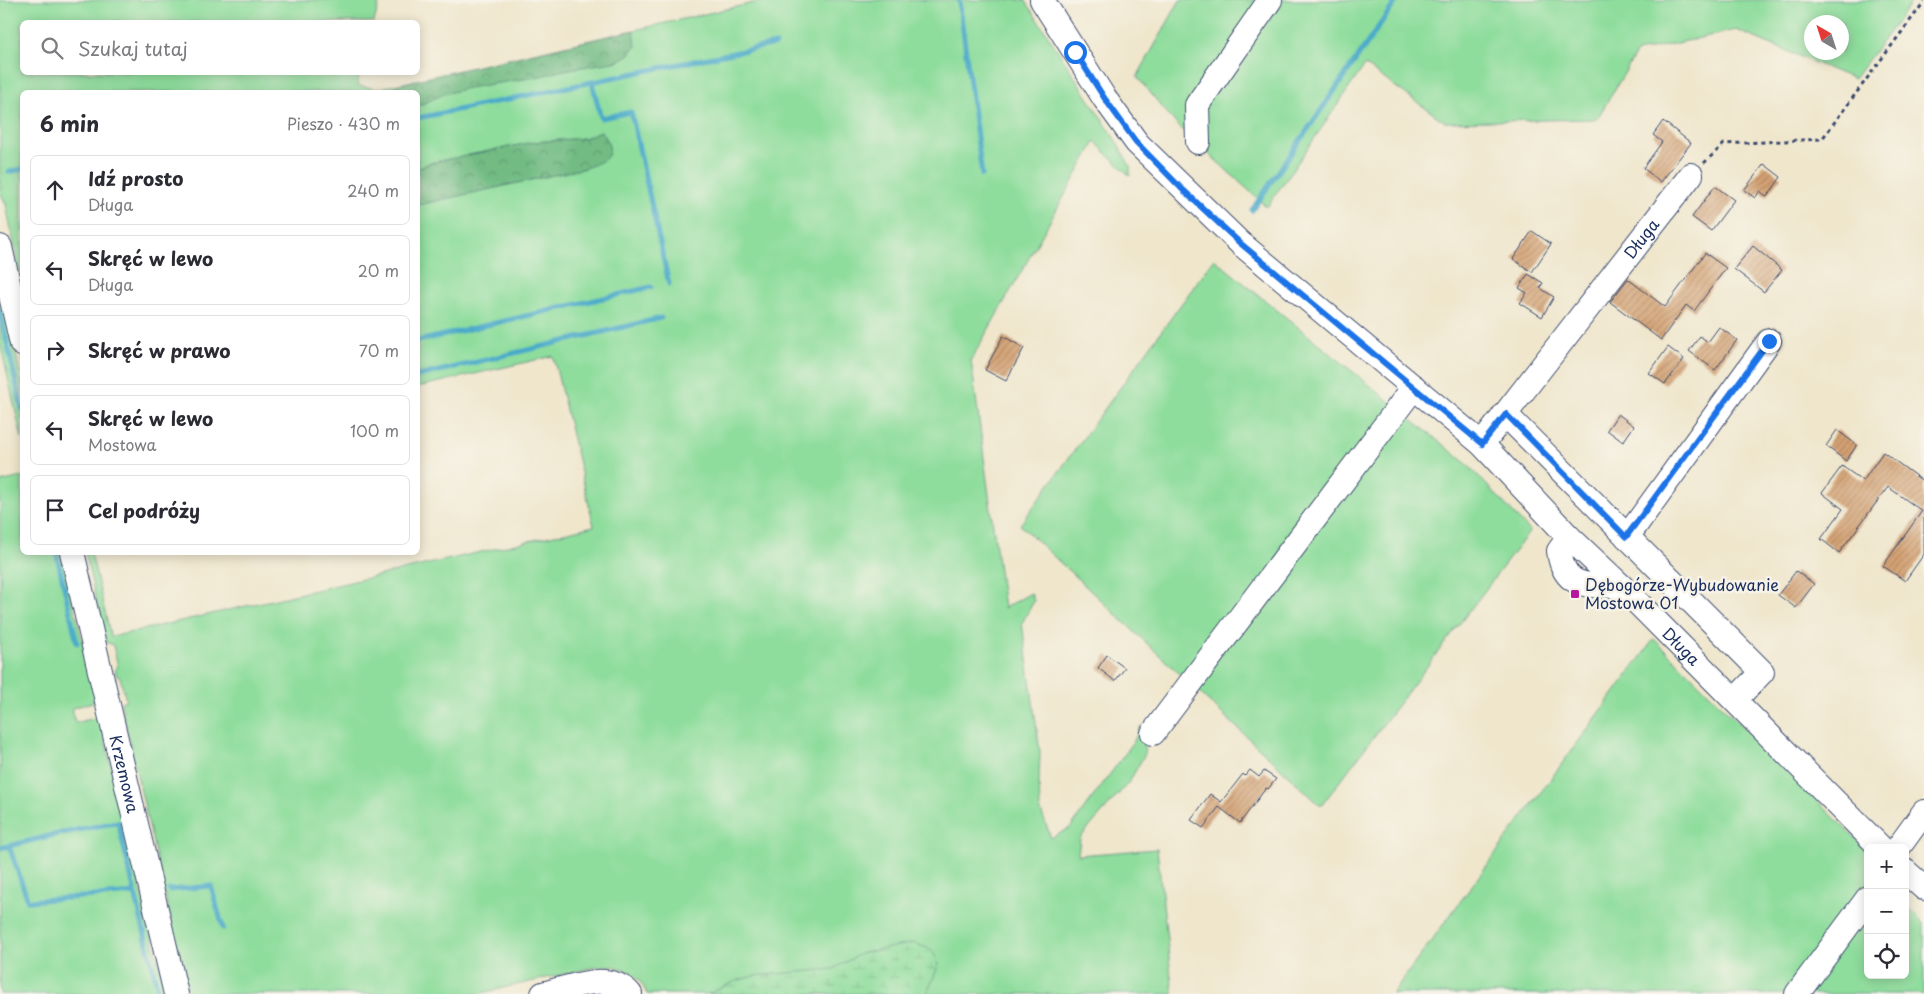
<!DOCTYPE html>
<html lang="pl">
<meta charset="utf-8">
<style>
:root{--surface:#fff;--page:#f7f7f7;--text:#2b2b33;--muted:#7c7c81;--line:#e1e1e2}
body{margin:0;font-family:"Playpen Sans",sans-serif;background:var(--page);color:var(--text)}
.controls{position:absolute;right:15px;bottom:15px;display:grid;overflow:hidden;border-radius:8px;box-shadow:0 2px 12px #0003}
.controls button{width:45px;height:45px;display:grid;place-items:center;padding:0;border:0;border-bottom:1px solid var(--line);background:var(--surface);color:var(--text);font:25px sans-serif}
.compass{position:absolute;left:1804px;top:15px;width:45px;height:45px;border-radius:50%;background:var(--surface);box-shadow:0 2px 12px #0003;rotate:321deg}
.stop{position:absolute;width:15px;height:15px;margin:-11px;border:4px solid #1a73e8;border-radius:50%;background:#fff}
.stop.end{background:#1a73e8;border-color:#fff;box-shadow:0 1px 5px #0008}
.list{margin:0;padding:0;list-style:none}
h2{display:flex;justify-content:space-between;align-items:center;height:65px;margin:0;padding:0 20px;font-size:21px}
h2 small{font-size:16px;font-weight:400;color:var(--muted)}
.list li{display:grid;grid-template-columns:32px 1fr auto;gap:15px;align-items:center;box-sizing:border-box;height:70px;margin:0 10px 10px;padding:0 10px;border:1px solid var(--line);border-radius:8px}
.list b{display:block;font-size:19px;white-space:nowrap}
.list p{margin:0;font-size:16px;white-space:nowrap;color:var(--muted)}
.list em{font-size:16px;font-style:normal;color:var(--muted)}
.icon{flex:none;width:28px;height:28px;fill:none;stroke:currentColor;stroke-width:2;stroke-linecap:round;stroke-linejoin:round}
.map{position:relative;flex:none;width:1924px;height:994px;overflow:hidden}
.search{position:absolute;background:var(--surface);box-shadow:0 2px 12px #0003;left:20px;top:20px;width:400px;height:55px;display:flex;align-items:center;gap:12px;box-sizing:border-box;padding:0 18px;border-radius:8px;color:var(--muted);font-size:19px}
.panel{position:absolute;background:var(--surface);box-shadow:0 2px 12px #0003;left:20px;top:90px;width:400px;height:465px;border-radius:8px}
.map>svg:first-child{display:block}
.green{fill:#8edd9c;stroke:#54867d;fill-rule:evenodd}
.forest{fill:url(#forest-crowns);stroke:#467671}
.wetland{fill:url(#wetland-marsh);stroke:#54867d}
.lines{fill:none;stroke-linecap:round;stroke-linejoin:round}
.stream{stroke:#4aaac9;stroke-width:5}
.building{fill:url(#building-hatch)}
.minor-casing{stroke:#3b4a6e;stroke-width:26}
.path{stroke:#3b4a6e;stroke-width:3;stroke-dasharray:4 4;stroke-linecap:butt}
.minor{stroke:#fff;stroke-width:24}
.route{stroke:#1a73e8;stroke-width:6}
.poi-dot{fill:#b5179e;stroke:#f7f3e8;stroke-width:2}
.labels{text-anchor:middle;stroke-width:5;stroke-linejoin:round;paint-order:stroke}
.street-label{font-size:16px;fill:#1b2f5e;stroke:#f7f3e8}
.poi-label{font-size:16px;fill:#1b2f5e;stroke:#f7f3e8;text-anchor:start}
</style>
<div class="map">
<svg width="1924" height="994" viewBox="0 0 1924 994">
<defs>
<pattern id="forest-crowns" width="20" height="18" patternUnits="userSpaceOnUse" patternTransform="scale(1.25)"><rect width="20" height="18" fill="#72bc84"/><path d="M2 6a3 3 0 1 1 6 0M12 15a3 3 0 1 1 6 0" fill="none" stroke="#5d996f"/></pattern>
<pattern id="wetland-marsh" width="20" height="14" patternUnits="userSpaceOnUse" patternTransform="scale(1.25)"><rect width="20" height="14" fill="#8edd9c"/><path d="M1 5h8M5 5V1M11 12h8M15 12V8" fill="none" stroke="#7abe89"/></pattern>
<pattern id="building-hatch" width="6" height="6" patternUnits="userSpaceOnUse" patternTransform="scale(1.25)"><rect width="6" height="6" fill="#d4a172"/><path d="M-1 1l2-2M0 6l6-6M5 7l2-2" fill="none" stroke="#ab8461"/></pattern>
</defs>
<rect width="100%" height="100%" fill="#f7f3e8"/>
<filter id="ink" filterUnits="userSpaceOnUse"><feTurbulence type="fractalNoise" baseFrequency=".02" numOctaves="2"/><feDisplacementMap in="SourceGraphic" scale="10" xChannelSelector="R" yChannelSelector="G"/><feConvolveMatrix kernelMatrix="1 2 1 2 8 2 1 2 1" color-interpolation-filters="sRGB"/></filter>
<filter id="wash" filterUnits="userSpaceOnUse"><feTurbulence type="fractalNoise" baseFrequency=".0096" numOctaves="4" result="noise"/><feDisplacementMap in="SourceGraphic" scale="20" xChannelSelector="R" yChannelSelector="G"/><feGaussianBlur stdDeviation="1.12" result="paint"/><feColorMatrix in="noise" values="0 0 0 0 0 0 0 0 0 0 0 0 0 0 0 0 0 1.4 0 .05"/><feComposite in="paint" operator="in"/></filter>
<g filter="url(#wash)">
<rect width="100%" height="100%" fill="#efe6cc"/>
<g class="green">
<path d="M0,0H380L374,22H22V72H360L357,85L377,89L766,0H1025L1118,144L1130,166V176L1095,142L971,360L1004,608L1031,593L1034,601L1022,623L1040,752L1039,781L1040,808L1051,838L1070,828L1133,743L1141,726L1145,754L1129,782L1080,838L1078,855L1157,849L1173,994H647C638,972 622,965 599,966L477,994H188L121,705V702L126,700L120,677L117,676L115,670L118,666L113,645L106,642L85,553H91L111,637L594,526L553,356L418,387V205L585,168L601,131L585,138L534,142L429,163L418,169V92H22V286L6,204L0,192Z"/>
<path d="M1180,0H1913L1854,79L1736,30L1637,52L1597,119L1445,122L1365,65L1267,207L1178,126L1137,77ZM1812,22H1842V52H1812Z"/>
<path d="M1214,259L1468,465L1530,531L1321,806L1020,525Z"/>
<path d="M0,299L5,304L22,383V439L0,343Z"/>
<path d="M22,477V552L61,553L96,697L93,702L72,708L75,723L94,718L101,723L166,994H0V482Z"/>
<path d="M1654,639L1868,851V975H1905V904L1924,923V994H1392Z"/>
</g>
<g class="forest">
<path d="M634,30L636,46L630,54L619,61L564,70L537,77L468,88L444,94L418,106V92H392L396,85Z"/>
<path d="M601,131C618,155 608,160 585,168L418,205V169L429,163L534,142L585,138Z"/>
</g>
<path class="wetland" d="M914,943L932,950L939,964L927,994H708L736,981L753,976L833,969L862,953Z"/>
<g class="lines">
<g class="stream">
<path d="M959,0L982,175"/>
<path d="M592,82L601,118L631,112L669,284"/>
<path d="M418,118L776,44"/>
<path d="M9,172L22,169"/>
<path d="M1252,210L1397,0"/>
<path d="M0,312L22,409"/>
<path d="M418,341L651,287"/>
<path d="M418,376L661,318"/>
<path d="M56,552L77,643"/>
<path d="M9,846L62,833L118,822L159,994"/>
<path d="M0,848L9,846L28,901L135,893"/>
<path d="M169,890L211,886L223,928"/>
</g>
</g>
<g id="blocks">
<g class="building">
<path d="M1663,121L1691,143L1661,182L1643,168L1662,142L1653,135Z"/>
<path d="M1764,164L1781,177L1767,197L1760,191L1755,198L1744,190Z"/>
<path d="M1715,186L1734,200L1711,231L1692,217Z"/>
<path d="M1532,231L1551,244L1532,272L1513,259Z"/>
<path d="M1753,246L1782,270L1764,292L1734,269Z"/>
<path d="M1705,253L1726,268L1694,311L1686,305L1661,340L1610,302L1628,279L1665,307Z"/>
<path d="M1528,274L1543,283L1540,288L1554,297L1542,317L1520,303L1527,293L1519,288Z"/>
<path d="M1719,327L1737,340L1715,370L1689,351L1700,336L1708,342Z"/>
<path d="M1003,336L1024,348L1006,381L985,370Z"/>
<path d="M1668,347L1684,359L1665,384L1649,373Z"/>
<path d="M1618,414L1634,426L1623,442L1607,430Z"/>
<path d="M1837,430L1857,445L1846,461L1826,446Z"/>
<path d="M1883,452L1924,482V554L1905,581L1883,566L1922,511L1888,487L1839,553L1821,539L1843,509L1822,493L1842,466L1863,481Z"/>
<path d="M1796,571L1814,584L1796,608L1778,595Z"/>
<path d="M1107,655L1125,668L1115,681L1098,668Z"/>
<path d="M1250,770L1259,777L1264,771L1276,779L1268,789L1266,788L1240,823L1219,807L1203,828L1191,820L1210,794L1221,802L1243,774L1245,776Z"/>
</g>
</g>
</g>
<g filter="url(#ink)">
<use href="#blocks" fill-opacity="0" stroke="#3b4a6e" stroke-width="1"/>
<g class="lines">
<defs>
<g id="minor">
<path id="s1" d="M1042,0L1105,99L1137,143L1240,243L1482,444L1569,537L1621,586L1881,848"/>
<path d="M1198,142L1197,105L1270,0"/>
<path d="M0,247L22,344"/>
<path d="M1505,414L1762,672L1735,700"/>
<path id="s2" d="M1482,444L1691,175"/>
<path d="M1569,537L1559,551C1564,590 1589,585 1621,586"/>
<path d="M1627,537L1769,341"/>
<path id="s3" d="M72,552L176,994"/>
<path d="M1153,733L1414,387"/>
<path d="M1898,848L1924,812"/>
<path d="M1905,871L1924,888"/>
<path d="M543,994C569,988 608,970 630,994"/>
<path d="M1797,994L1868,898"/>
</g>
</defs>
<use href="#minor" class="minor-casing"/>
<path class="path" d="M1704,163L1724,144L1822,139L1924,2"/>
<use href="#minor" class="minor"/>
</g>
</g>
<g class="lines" filter="url(#ink)">
<path class="route" d="M1075,52L1105,99L1136,142L1181,188L1240,243L1482,444L1506,414L1626,537L1769,341"/>
</g>
<rect class="poi-dot" x="1570" y="589" width="10" height="10" rx="2.5"/>
<g class="labels">
<g class="street-label">
<text dy="6" stroke="none"><textPath href="#s2" startOffset="260">Długa</textPath></text>
<text dy="6" stroke="none"><textPath href="#s1" startOffset="914">Długa</textPath></text>
<text dy="6" stroke="none"><textPath href="#s3" startOffset="228">Krzemowa</textPath></text>
</g>
<g class="poi-label">
<text x="1585" y="591">Dębogórze-Wybudowanie<tspan x="1585" dy="18">Mostowa 01</tspan></text>
</g>
</g>
</svg>
<div class="controls">
<button>+</button>
<button>−</button>
<button><svg class="icon" aria-label="locate" viewBox="0 0 24 24"><circle cx="12" cy="12" r="6"/><path d="M12 2v4M12 18v4M2 12h4M18 12h4"/></svg></button>
</div>
<svg class="compass" viewBox="-18 -18 36 36"><path d="M0-13l5 13h-10z" fill="#e53935"/><path d="M0 13l5-13h-10z" fill="#7c7c81"/></svg>
<div class="stop" style="left:1075px;top:52px"></div>
<div class="stop end" style="left:1769px;top:341px"></div>
<div class="search"><svg class="icon" aria-label="search" viewBox="0 0 24 24"><circle cx="10" cy="10" r="6"/><path d="M15 15l6 6"/></svg>Szukaj tutaj</div>
<section class="panel">
<h2>6 min<small>Pieszo · 430 m</small></h2>
<ul class="list">
<li><svg class="icon" aria-label="ahead" viewBox="0 0 24 24"><path d="M12 20V5M6 11l6-6 6 6"/></svg><div><b>Idź prosto</b><p>Długa</p></div><em>240 m</em></li>
<li><svg class="icon" aria-label="left" viewBox="0 0 24 24"><path d="M17 20v-9H6M10 6l-5 5 5 5"/></svg><div><b>Skręć w lewo</b><p>Długa</p></div><em>20 m</em></li>
<li><svg class="icon" aria-label="right" viewBox="0 0 24 24"><path d="M7 20v-9h11M14 6l5 5-5 5"/></svg><div><b>Skręć w prawo</b></div><em>70 m</em></li>
<li><svg class="icon" aria-label="left" viewBox="0 0 24 24"><path d="M17 20v-9H6M10 6l-5 5 5 5"/></svg><div><b>Skręć w lewo</b><p>Mostowa</p></div><em>100 m</em></li>
<li><svg class="icon" aria-label="arrive" viewBox="0 0 24 24"><path d="M6 21V4h12l-3 4 3 4H6"/></svg><div><b>Cel podróży</b></div></li>
</ul>
</section>
</div>
